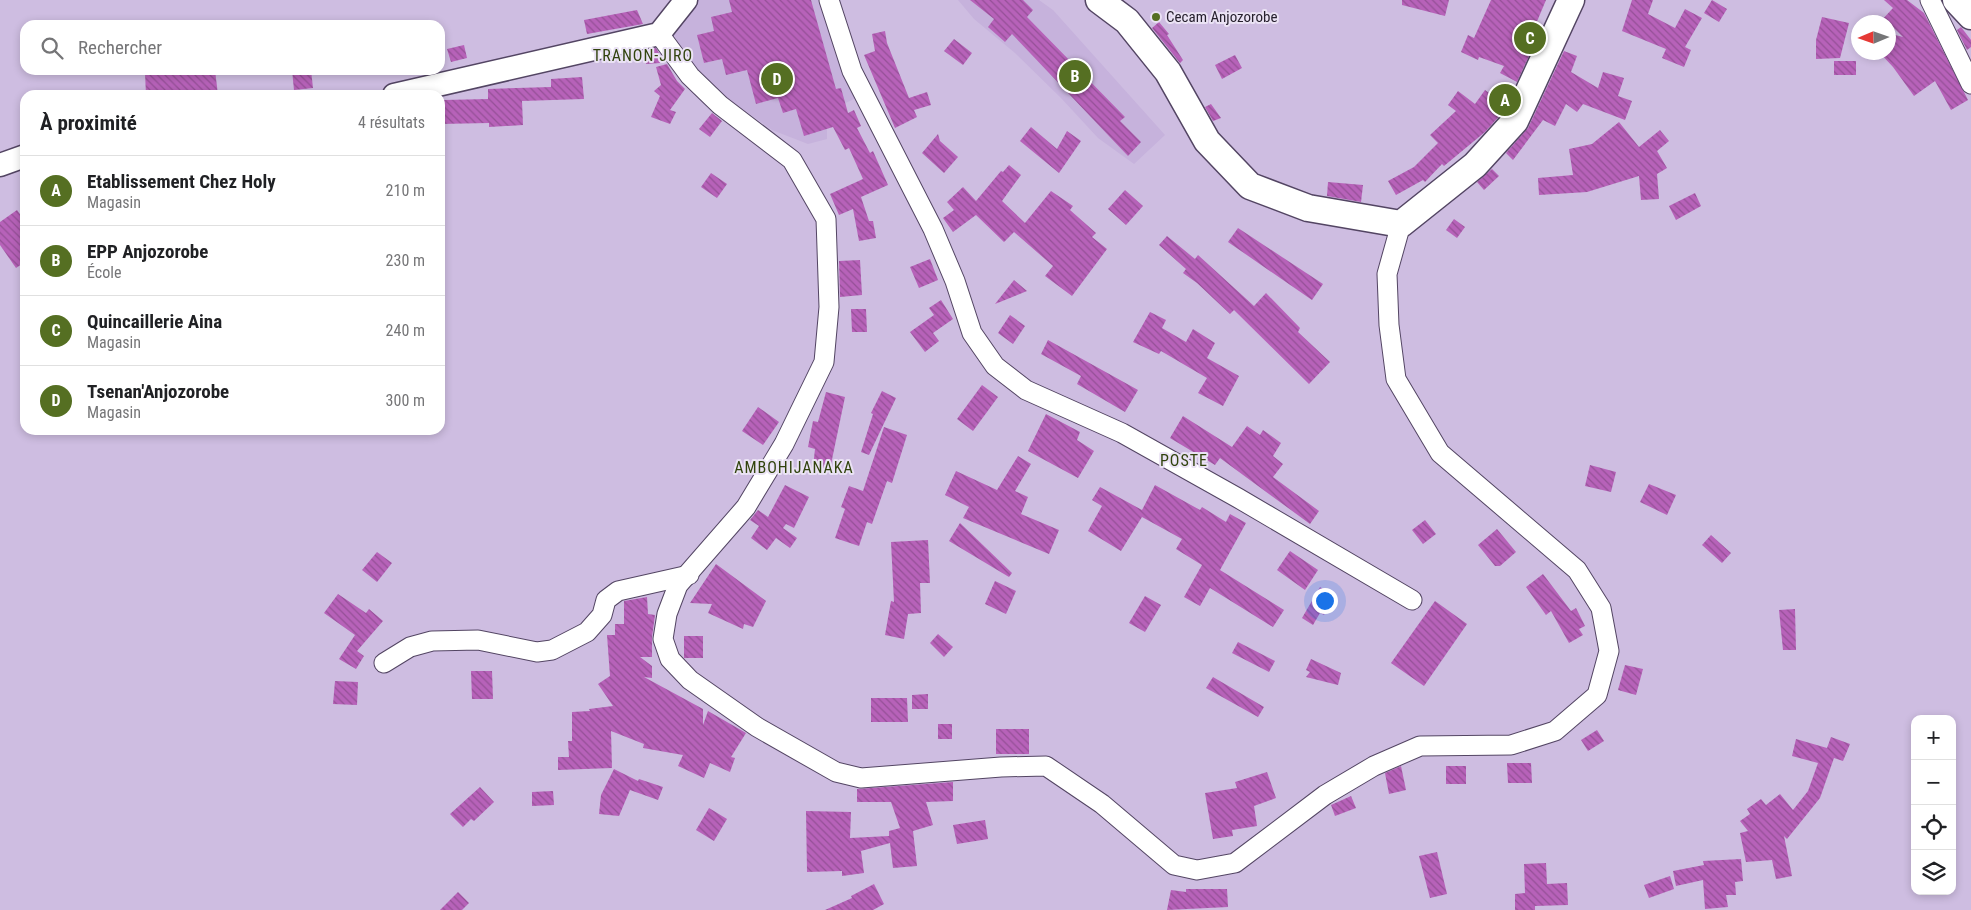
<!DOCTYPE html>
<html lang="fr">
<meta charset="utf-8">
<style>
:root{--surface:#fff;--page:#f2f2f2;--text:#202124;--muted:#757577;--line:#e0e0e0;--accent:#556f22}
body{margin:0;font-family:"Roboto Condensed",sans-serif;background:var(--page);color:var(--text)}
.controls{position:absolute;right:15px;bottom:15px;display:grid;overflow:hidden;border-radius:10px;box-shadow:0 2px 8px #0003}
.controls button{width:45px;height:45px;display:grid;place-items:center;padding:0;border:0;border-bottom:1px solid var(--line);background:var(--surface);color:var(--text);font:25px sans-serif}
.compass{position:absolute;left:1851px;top:15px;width:45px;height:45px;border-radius:50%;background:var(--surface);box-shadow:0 2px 8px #0003;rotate:268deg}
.you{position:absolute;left:1324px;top:600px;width:18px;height:18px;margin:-12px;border:4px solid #fff;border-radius:50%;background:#1a73e8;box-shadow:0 0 0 8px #1a73e833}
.badge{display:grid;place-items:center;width:32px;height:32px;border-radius:50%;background:var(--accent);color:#fff;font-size:16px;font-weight:700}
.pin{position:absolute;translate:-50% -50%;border:2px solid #fff;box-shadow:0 1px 5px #0006}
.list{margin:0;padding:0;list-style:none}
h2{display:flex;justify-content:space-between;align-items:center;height:65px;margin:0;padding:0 20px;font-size:21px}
h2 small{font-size:16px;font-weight:400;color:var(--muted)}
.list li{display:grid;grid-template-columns:32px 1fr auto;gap:15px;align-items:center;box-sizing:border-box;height:70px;padding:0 20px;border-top:1px solid var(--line)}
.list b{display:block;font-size:19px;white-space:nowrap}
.list p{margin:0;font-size:16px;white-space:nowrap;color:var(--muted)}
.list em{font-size:16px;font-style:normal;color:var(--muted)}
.icon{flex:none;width:28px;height:28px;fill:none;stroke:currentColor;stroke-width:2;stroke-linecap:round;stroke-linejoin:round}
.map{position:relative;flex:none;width:1971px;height:910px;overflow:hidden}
.search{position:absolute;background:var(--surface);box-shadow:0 2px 8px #0003;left:20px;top:20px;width:425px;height:55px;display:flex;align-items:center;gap:12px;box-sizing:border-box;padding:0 18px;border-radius:15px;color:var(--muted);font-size:19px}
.panel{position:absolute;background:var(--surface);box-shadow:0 2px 8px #0003;left:20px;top:90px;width:425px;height:345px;border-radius:15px}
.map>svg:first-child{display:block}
.built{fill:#c6b2dc}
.building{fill:url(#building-back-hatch)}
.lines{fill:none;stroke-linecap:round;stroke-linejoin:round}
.minor-casing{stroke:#534563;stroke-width:21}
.tertiary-casing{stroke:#534563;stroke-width:25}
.secondary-casing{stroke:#534563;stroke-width:29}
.minor{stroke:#fff;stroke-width:19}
.tertiary{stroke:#fff;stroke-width:22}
.secondary{stroke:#fff;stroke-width:26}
.poi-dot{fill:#556f22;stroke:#eae2f4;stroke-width:2}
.labels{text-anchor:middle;stroke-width:4;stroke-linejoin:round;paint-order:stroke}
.poi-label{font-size:15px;fill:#26202d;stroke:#eae2f4;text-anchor:start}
.neighbourhood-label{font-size:16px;letter-spacing:1px;fill:#31430d;stroke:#eae2f4}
</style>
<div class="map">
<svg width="1971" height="910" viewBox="0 0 1971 910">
<defs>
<pattern id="building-back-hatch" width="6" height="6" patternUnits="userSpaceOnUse" patternTransform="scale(1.25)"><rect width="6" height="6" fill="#b762b9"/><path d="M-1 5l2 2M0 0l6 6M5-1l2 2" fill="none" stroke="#955097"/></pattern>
</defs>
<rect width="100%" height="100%" fill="#cebde1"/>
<g class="built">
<path d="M691,0H826L856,98L827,112V139L808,144L772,130L711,86L681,48L670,28Z"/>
<path d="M958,0H1039L1053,10L1165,135L1134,164L1098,138L1061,98L1015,53L974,19Z"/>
</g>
<g class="building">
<path d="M729,0H811L836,89L841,88L848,113L854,110L861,126L857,128L870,153L873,151L888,185L861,197L869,221H873L876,238L859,241L853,209L839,215L830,194L863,179L849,148L845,150L833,127L804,136L796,109L783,113L778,98L756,104L747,70L726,75L722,59L704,63L697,35L714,31L711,17L732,12Z"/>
<path d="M970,0H1023L1033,10L1027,17L1125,117L1120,121L1141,142L1128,156L1012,34L1005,42L988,27L994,19Z"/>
<path d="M1402,0H1449L1445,16L1402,5Z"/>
<path d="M1491,0H1546L1533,31L1539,34L1517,82L1500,73L1504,66L1479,57L1478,60L1461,52L1468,35L1474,38Z"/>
<path d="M1632,0H1653L1648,14L1675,28L1685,9L1702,18L1685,47L1691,50L1684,67L1662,58L1666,49L1622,31Z"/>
<path d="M1712,0L1727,9L1719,22L1704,13Z"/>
<path d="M1884,0H1907L1924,13L1968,100L1951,110L1935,81L1914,96L1893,67L1879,52H1888V33L1903,37L1888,22H1880L1893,8Z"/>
<path d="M637,10L643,24L587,34L584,20Z"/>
<path d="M1822,17L1849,23L1840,58L1816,59V40Z"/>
<path d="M1159,22L1169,34L1167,35L1183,60L1180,63L1152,28Z"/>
<path d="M1961,27L1971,40V47L1967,50L1957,30Z"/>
<path d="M885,31L887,43L909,98L927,92L931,105L914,110L917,117L895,128L864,55L875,51L872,34Z"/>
<path d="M954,39L972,53L963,65L944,51Z"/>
<path d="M464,45L467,58L451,62L447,49Z"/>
<path d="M656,48L659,53L660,63L646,64L645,51Z"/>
<path d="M1564,51L1577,56L1571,72L1598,88L1603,72L1624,78L1618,96L1632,101L1625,120L1583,104L1577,112L1566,104L1555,126L1543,120L1513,160L1506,153L1528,128Z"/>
<path d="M1235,55L1242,68L1222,79L1215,65Z"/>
<rect x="1834" y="61" width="22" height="14"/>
<path d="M667,64L677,81L685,89L670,110L676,112L670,124L651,117L660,96L654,91L661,85L656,67Z"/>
<path d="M185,70H215L218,95H146L145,73Z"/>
<path d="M292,70H311L313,88L294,90Z"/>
<path d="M582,77L584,99L522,101L523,125L489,127V123L440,124V101L444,100L488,99V89L551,87V79Z"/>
<path d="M1485,90L1506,105L1502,113L1485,132L1444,166L1442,164L1425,182L1423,180L1396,195L1388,181L1414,167L1438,143L1430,135L1456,111L1448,105L1458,91L1475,104Z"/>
<path d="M1211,104L1221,118L1213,121L1205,107Z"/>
<path d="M712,113L722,121L710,137L699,129Z"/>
<path d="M1619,122L1639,147L1660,130L1669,141L1657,151L1667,168L1657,174L1659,199L1641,200L1639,176L1587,192L1539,195L1538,178L1573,175L1569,149L1592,144Z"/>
<path d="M1031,127L1057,149L1067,131L1081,141L1059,173L1020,141Z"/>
<path d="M938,134L940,141L958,157L944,173L922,153Z"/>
<path d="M1009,165L1021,175L1002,201L1025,223L1051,191L1073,206L1070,210L1096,233L1092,237L1107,249L1072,296L1045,276L1053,266L1014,232L1004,242L976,215L953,232L943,218L954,210L947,202L963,187L976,201L1001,171L1003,172Z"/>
<path d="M1492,169L1499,176L1484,190L1477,182Z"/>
<path d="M711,173L727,184L717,198L701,187Z"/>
<path d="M1328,182L1363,185L1361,202L1327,196Z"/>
<path d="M1125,190L1143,206L1126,225L1108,209Z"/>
<path d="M1695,193L1701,206L1676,220L1669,206Z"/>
<path d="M17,210L25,221V262L16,268L0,245V222Z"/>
<path d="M1454,219L1465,227L1457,238L1446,230Z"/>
<path d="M1238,228L1323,284L1312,300L1228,242Z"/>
<path d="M1167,236L1195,259L1198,255L1254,306L1266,293L1300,328L1298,332L1330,362L1309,384L1234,310L1230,314L1197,283L1183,273L1186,269L1159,245Z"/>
<path d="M930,259L938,280L919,288L910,267Z"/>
<path d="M860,260L862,295L840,297L839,261Z"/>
<path d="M1014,280L1027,291L995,304Z"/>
<path d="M941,300L953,319L933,333L939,341L925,352L910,332L934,315L929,308Z"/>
<path d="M851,309H866L867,332H852Z"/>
<path d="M1150,312L1166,320L1162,328L1186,342L1193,329L1215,343L1207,358L1239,376L1223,406L1198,393L1207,378L1161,351L1159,354L1133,342Z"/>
<path d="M1010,315L1025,326L1013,344L998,333Z"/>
<path d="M1048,340L1138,390L1125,412L1077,384L1081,376L1041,354Z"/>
<path d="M982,385L998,397L973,431L957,419Z"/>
<path d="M882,391L896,398L869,455L861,452L873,414L871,413Z"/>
<path d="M826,392L845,397L830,469L813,467L815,449L808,447L813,421L818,422Z"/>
<path d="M758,407L779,422L763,445L742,431Z"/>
<path d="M1046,414L1080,432L1077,440L1094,451L1078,478L1028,451Z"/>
<path d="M1183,416L1232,447L1247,426L1260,435L1263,430L1281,443L1273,456L1283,464L1273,477L1319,511L1310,524L1220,458L1215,465L1170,438Z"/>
<path d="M884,427L907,435L892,483L887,481L872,524L867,522L859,546L835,538L845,509L841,507L849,486L863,491Z"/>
<path d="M1018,456L1031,464L1015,491L1028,497L1021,514L1059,530L1049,554L963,518L969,507L945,495L956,471L997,490Z"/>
<path d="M1590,465L1616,472L1611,492L1585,486Z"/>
<path d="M1649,484L1676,495L1667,515L1640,502Z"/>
<path d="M785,485L809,497L794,528L786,524L783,528L797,538L790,548L776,538L767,550L751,538L759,526L750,520L758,510L768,517Z"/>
<path d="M1155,485L1200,510L1202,507L1226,522L1230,514L1246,523L1220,570L1284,610L1273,627L1210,588L1200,606L1184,597L1202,565L1176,549L1182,539L1142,517L1121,551L1088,531L1102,506L1092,500L1100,487L1142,510Z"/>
<path d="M1425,520L1436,534L1423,544L1412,530Z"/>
<path d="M960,523L1012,573L1009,577L949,541Z"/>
<path d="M1497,529L1516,552L1500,566H1495L1478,545Z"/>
<path d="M1711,535L1731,553L1722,563L1702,545Z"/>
<path d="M928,540L930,583H920L921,613L908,614L904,639L885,635L891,601L894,602L891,542Z"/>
<path d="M1290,551L1318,570L1305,590L1277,570Z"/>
<path d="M377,552L392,563L377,582L362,570Z"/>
<path d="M716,564L766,601L753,627L744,624L743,629L708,613L712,604L690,603Z"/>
<path d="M1543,574L1571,611L1576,608L1585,626L1579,629L1583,635L1569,643L1551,611L1546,615L1526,587Z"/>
<path d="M995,581L1016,591L1006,614L985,604Z"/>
<path d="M1320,587L1334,596L1324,615L1320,613L1313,625L1302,618Z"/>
<path d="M338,594L366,613L369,609L383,621L357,651L364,656L356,669L339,659L355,635L324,613Z"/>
<path d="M1145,596L1161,605L1145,632L1129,623Z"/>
<path d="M647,597L648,614L655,615L652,637V657H640L652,666V678L644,677L703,709V725L708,711L746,733L731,757L735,758L730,772L710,763L704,778L678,766L683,755L643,748L644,744L611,731L612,768L558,770V757H569L568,741H572V712L590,711L589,709L613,706L598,684L610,676L607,635H615V624H624V601Z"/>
<path d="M1435,601L1467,624L1424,686L1391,663Z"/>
<path d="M1795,609L1796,650H1783L1779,610Z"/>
<path d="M938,634L953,647L944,657L930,643Z"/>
<rect x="684" y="636" width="19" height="22"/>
<path d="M1238,642L1275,661L1269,672L1232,653Z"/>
<path d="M1311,659L1341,673L1338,685L1306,677L1310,672L1306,670Z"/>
<path d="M1625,665L1643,669L1636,695L1618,690Z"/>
<path d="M471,671H492L493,699H472Z"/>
<path d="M1213,677L1264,707L1258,717L1206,688Z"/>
<path d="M335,681L358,682L357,705L333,704Z"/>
<path d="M928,694V709H912V695Z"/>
<path d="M871,698H907L908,722H871Z"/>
<rect x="938" y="724" width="14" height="15"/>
<rect x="996" y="729" width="33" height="25"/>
<path d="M1597,730L1604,741L1588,751L1581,740Z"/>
<path d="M1831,737L1850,744L1843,761L1834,758L1820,798L1787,839L1784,836L1792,876L1776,879L1772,860L1746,862L1740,833L1748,831L1740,821L1750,814L1747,809L1761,799L1766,805L1780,794L1793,810L1808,791L1818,763L1792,756L1796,739L1827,748Z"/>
<path d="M1507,763H1531L1532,783H1508Z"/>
<path d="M1401,766L1406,790L1389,794L1385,773Z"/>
<rect x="1446" y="766" width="20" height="18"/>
<path d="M614,769L638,781L639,779L663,787L658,800L630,790L619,816L599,814L601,795Z"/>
<path d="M1267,772L1276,798L1254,806L1257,826L1232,830L1233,836L1213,839L1205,793L1237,788L1235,782Z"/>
<path d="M953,782V801L926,802L933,825L913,831L917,866L893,868L890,843L861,851L864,873L842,876V871L807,872L806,811L851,812L850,838L889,836V831L900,828L891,802H857V789Z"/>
<path d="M480,787L494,802L474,821L471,819L463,827L450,814Z"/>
<path d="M553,791L554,805L532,806V792Z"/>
<path d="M1351,796L1356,808L1335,816L1331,805Z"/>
<path d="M709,808L727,819L714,841L696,830Z"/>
<path d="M985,820L988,839L957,844L953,825Z"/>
<path d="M1437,852L1447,894L1430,898L1419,856Z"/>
<path d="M1741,859L1743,881L1735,882L1736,895H1726L1728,907L1705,909L1703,880L1676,886L1673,871L1704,865L1703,861Z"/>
<path d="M1546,863L1547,884L1567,883L1568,905L1535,906V910H1515V894L1525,893L1524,864Z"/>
<path d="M1670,876L1674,889L1649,898L1644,885Z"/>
<path d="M874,884L884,904L873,910H825L852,898L851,896Z"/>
<path d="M1186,889H1227L1228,907L1167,910L1171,890L1186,892Z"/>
<path d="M458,892L469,903L462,910H440Z"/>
</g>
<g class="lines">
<defs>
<g id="minor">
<path d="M829,0L852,71L933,229L955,281L972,333L995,366L1026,390L1122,433L1238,498L1412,600"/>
<path d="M1930,0L1971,84"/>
<path d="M659,34L690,76L720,105L792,160L826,219L829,307L824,362L784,444L746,507L678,585L667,614L663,639L670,659L690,680L757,727L836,772L861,778L1001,767L1046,766L1102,804L1174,865L1197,870L1235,863L1325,795L1374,766L1420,746L1511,745L1555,731L1597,695L1609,651L1601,608L1577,570L1440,453L1396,379L1389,325L1387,274L1401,224"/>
<path d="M384,663L410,647L432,641L478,640L537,652L552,650L587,632L602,615L606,600L618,591L689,575"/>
</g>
<g id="tertiary">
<path d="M394,95L659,34L686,0"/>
<path d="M0,165L25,156"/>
</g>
<g id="secondary">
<path d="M1099,0L1127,21L1168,72L1207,141L1250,186L1308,208L1401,224L1475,165L1515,121L1571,0"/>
<path d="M1956,0L1971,16"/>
</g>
</defs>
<use href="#minor" class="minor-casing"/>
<use href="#tertiary" class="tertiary-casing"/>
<use href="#secondary" class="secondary-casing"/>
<use href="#minor" class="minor"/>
<use href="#tertiary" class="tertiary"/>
<use href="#secondary" class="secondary"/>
</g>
<circle class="poi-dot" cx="1156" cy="17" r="5"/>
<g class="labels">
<g class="poi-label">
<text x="1166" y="22">Cecam Anjozorobe</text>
</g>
<g class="neighbourhood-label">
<text x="643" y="61">TRANON-JIRO</text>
<text x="1184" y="466">POSTE</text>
<text x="794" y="473">AMBOHIJANAKA</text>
</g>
</g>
</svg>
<div class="controls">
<button>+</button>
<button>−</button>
<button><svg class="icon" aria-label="locate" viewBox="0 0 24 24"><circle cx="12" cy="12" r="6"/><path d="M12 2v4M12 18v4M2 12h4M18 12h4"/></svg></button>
<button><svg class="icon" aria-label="layers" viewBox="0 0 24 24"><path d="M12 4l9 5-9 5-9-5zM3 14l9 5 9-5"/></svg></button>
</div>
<svg class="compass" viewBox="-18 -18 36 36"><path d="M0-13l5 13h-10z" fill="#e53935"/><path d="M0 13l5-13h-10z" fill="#757577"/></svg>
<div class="you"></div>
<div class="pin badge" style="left:1505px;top:100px">A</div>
<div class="pin badge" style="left:1075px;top:76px">B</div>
<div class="pin badge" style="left:1530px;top:38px">C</div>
<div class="pin badge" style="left:777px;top:79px">D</div>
<div class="search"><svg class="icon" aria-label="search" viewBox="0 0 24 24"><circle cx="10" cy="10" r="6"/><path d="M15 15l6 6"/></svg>Rechercher</div>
<section class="panel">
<h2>À proximité<small>4 résultats</small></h2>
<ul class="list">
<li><span class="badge">A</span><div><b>Etablissement Chez Holy</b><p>Magasin</p></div><em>210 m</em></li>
<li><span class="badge">B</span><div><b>EPP Anjozorobe</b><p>École</p></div><em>230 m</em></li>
<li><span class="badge">C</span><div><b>Quincaillerie Aina</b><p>Magasin</p></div><em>240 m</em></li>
<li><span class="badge">D</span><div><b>Tsenan'Anjozorobe</b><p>Magasin</p></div><em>300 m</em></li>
</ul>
</section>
</div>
